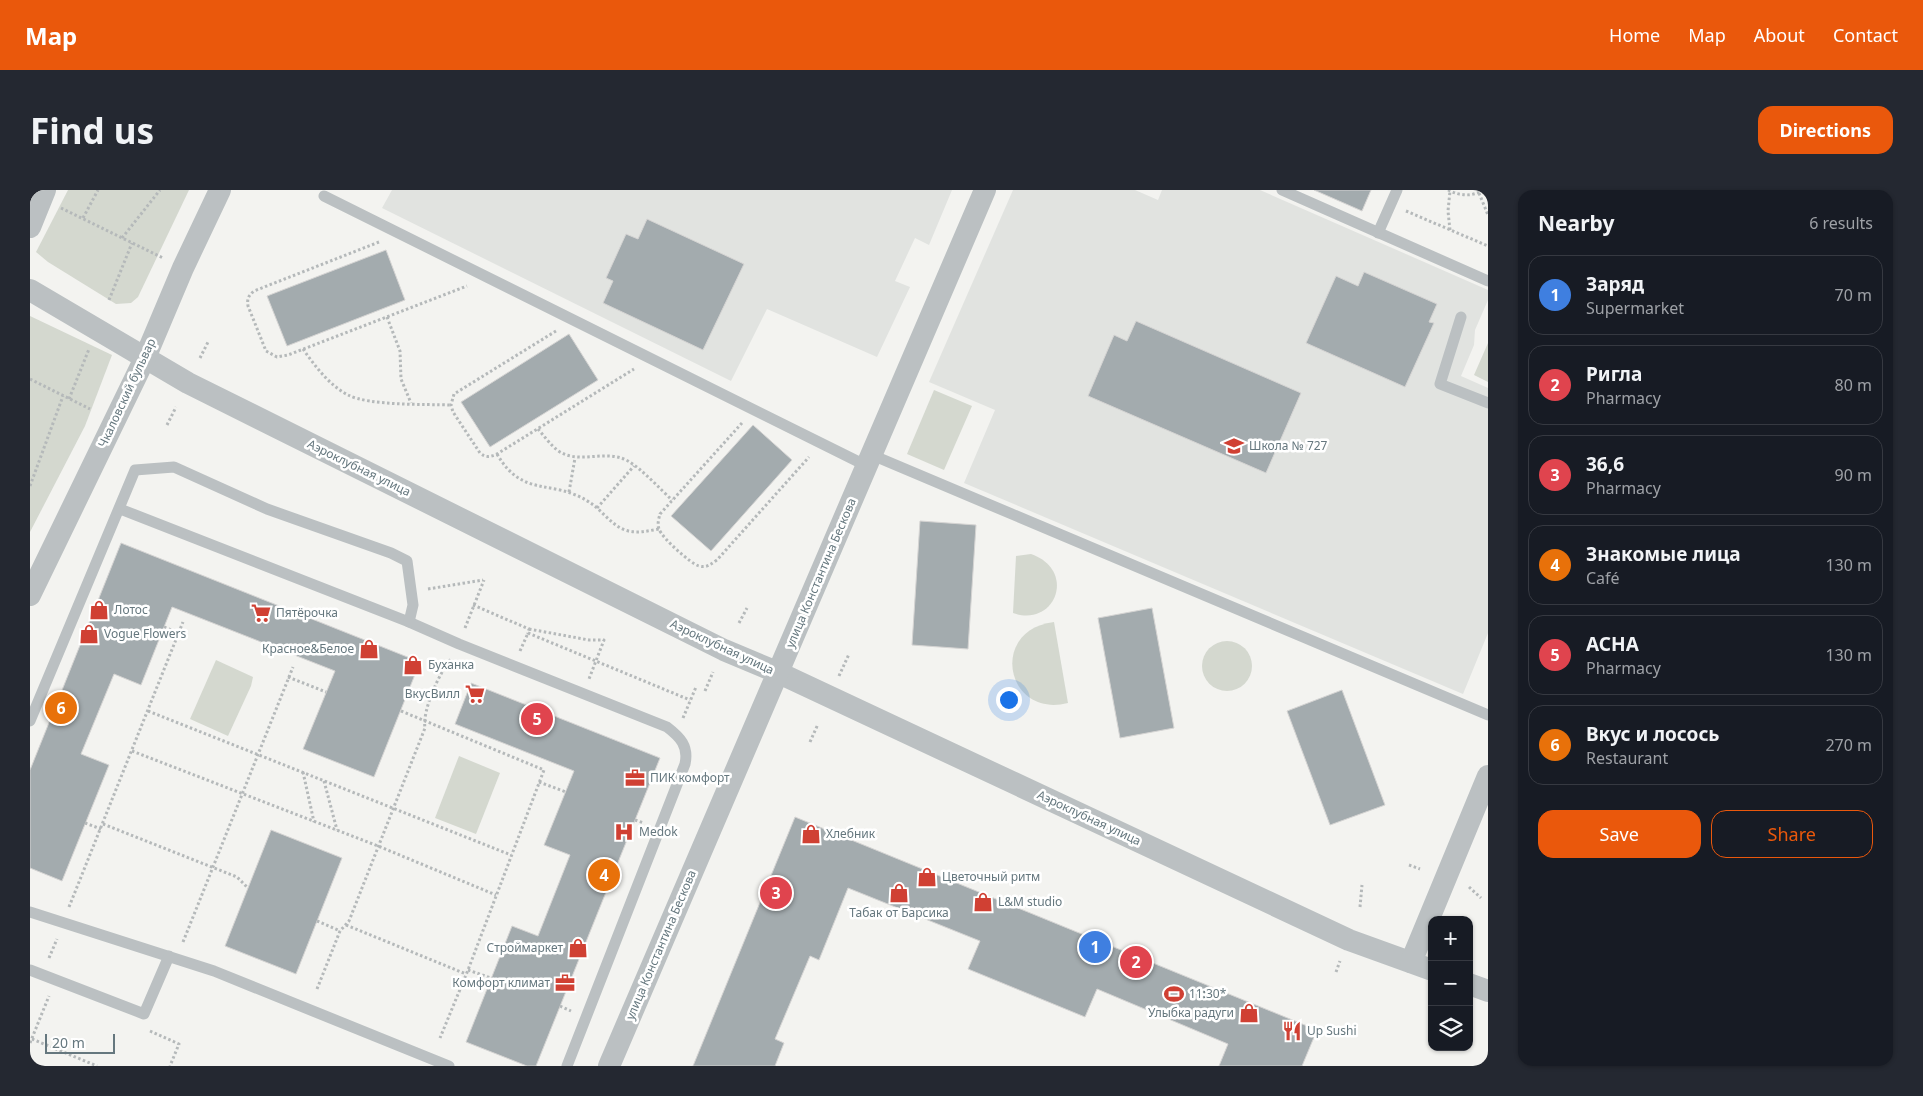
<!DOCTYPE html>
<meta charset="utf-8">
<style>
:root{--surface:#171b24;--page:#242831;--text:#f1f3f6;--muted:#9ea1a6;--line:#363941;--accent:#ea580c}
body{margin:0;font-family:"Noto Sans",sans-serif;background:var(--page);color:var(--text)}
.controls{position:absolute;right:15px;bottom:15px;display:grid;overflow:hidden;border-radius:10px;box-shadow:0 1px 4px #0004}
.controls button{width:45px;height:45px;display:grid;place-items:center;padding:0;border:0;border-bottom:1px solid var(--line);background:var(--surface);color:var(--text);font:25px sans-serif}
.scale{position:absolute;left:15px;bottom:12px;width:70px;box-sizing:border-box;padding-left:5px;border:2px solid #65777e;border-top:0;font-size:14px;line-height:18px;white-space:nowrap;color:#65777e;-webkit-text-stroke:4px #fff;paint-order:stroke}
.you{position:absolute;left:978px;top:509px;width:18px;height:18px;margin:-12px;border:4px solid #fff;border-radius:50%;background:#1a73e8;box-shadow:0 0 0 8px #1a73e833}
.badge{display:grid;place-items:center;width:32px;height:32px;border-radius:50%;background:var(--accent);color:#fff;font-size:16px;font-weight:700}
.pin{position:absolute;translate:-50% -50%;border:2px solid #fff;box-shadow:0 1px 5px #0006}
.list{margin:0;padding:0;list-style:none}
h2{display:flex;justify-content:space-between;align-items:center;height:65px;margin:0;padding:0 20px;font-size:21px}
h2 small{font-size:16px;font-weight:400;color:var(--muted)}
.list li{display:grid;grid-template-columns:32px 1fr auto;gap:15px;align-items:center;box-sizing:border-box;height:80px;margin:0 10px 10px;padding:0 10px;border:1px solid var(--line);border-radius:15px}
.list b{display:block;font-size:19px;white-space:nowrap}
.list p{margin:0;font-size:16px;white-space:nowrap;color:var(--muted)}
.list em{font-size:16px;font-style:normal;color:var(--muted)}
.actions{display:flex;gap:10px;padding:15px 20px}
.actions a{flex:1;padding:11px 0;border:1px solid var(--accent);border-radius:15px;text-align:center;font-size:18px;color:var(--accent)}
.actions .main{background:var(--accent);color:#fff}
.icon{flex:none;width:28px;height:28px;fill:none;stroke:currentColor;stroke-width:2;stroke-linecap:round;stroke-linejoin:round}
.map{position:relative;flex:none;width:1458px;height:876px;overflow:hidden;border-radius:15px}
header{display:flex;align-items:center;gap:30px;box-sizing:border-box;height:70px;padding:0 25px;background:var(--accent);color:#fff}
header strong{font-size:24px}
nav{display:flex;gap:28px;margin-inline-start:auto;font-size:18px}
.intro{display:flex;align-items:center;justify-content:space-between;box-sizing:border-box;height:120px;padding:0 30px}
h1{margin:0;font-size:35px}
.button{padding:12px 22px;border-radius:15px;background:var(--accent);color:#fff;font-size:18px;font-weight:700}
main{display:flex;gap:30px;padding:0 30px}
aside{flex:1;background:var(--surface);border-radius:15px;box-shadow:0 1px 4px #0004}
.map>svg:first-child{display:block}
.built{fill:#e1e3e0}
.green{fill:#d4d8cf}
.building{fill:#a3abae;stroke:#d5d4d3}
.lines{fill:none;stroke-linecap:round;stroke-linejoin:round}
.path{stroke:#b5b9ba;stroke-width:3;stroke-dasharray:2.5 2.5;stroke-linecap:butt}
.lane{stroke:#bbc0c2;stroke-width:11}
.street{stroke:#bbc0c2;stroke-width:22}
.labels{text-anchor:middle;stroke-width:5;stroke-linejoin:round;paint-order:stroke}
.street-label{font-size:12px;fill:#65777e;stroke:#fff}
.poi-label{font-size:12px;fill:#65777e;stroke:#fff;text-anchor:start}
</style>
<header>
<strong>Map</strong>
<nav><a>Home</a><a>Map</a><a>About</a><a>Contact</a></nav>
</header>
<div class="intro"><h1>Find us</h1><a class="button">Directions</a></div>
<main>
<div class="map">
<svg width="1458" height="876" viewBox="0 0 1458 876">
<rect width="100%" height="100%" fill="#f3f3f0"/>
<g class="built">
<path d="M362,0H922L899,55L885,48L865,91L880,97L847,167L737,119L701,191L352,18Z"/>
<path d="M983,0H1105L1128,10L1132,0H1230L1458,100V110L1445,140L1444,155L1431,186L1458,198V443L1433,504L934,293L965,220L899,192Z"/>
</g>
<g class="green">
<path d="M38,0H159L108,107L101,113L86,114L18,72L6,62Z"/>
<path d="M0,126L82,165L55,236L0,342Z"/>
<path d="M1458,153V192L1444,185Z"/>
<path d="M904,200L942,216L914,280L877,264Z"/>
<path d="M1001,364C1047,380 1026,438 983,423L986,366Z"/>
<path d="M1024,432L1038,513C976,529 958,440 1024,432Z"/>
<circle cx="1197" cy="476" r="25"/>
<path d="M186,470L223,487L221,496L198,546L160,529Z"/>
<path d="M429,566L470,583L446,644L405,628Z"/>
</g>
<g class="building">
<path d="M1284,0H1341L1332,21Z"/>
<path d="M617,29L714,74L673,160L573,113L583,91L576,88L596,44L608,49Z"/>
<path d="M356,60L375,110L257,156L237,106Z"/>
<path d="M1334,82L1407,114L1399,132L1404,133L1375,197L1276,153L1306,86L1328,96Z"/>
<path d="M1106,131L1271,203L1236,283L1058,206L1084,145L1097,151Z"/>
<path d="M539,144L568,190L460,257L431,212Z"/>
<path d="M723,235L762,270L681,361L641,326Z"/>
<path d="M890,331L946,335L938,459L882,455Z"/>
<path d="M91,353L390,472L344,587L273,559L305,481L142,417L111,495L84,484L51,564L79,575L32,691L0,678V580Z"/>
<path d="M1122,418L1144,538L1090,548L1068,428Z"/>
<path d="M441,493L630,568L506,876H497L436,852L482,736L508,746L540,665L514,655L544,581L425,534Z"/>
<path d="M1312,500L1355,615L1300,635L1257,521Z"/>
<path d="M765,627L1287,840L1272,876H1189L1198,854L1067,799L1055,827L938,779L950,751L818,698L789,770L780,766L745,849L754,853L745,876H663Z"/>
<path d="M241,640L312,668L266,784L195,756Z"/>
</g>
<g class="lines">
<g class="path">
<path d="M1418,0C1430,6 1442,7 1453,0"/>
<path d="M1449,3L1458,25"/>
<path d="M31,18L133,68"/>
<path d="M1376,21L1458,56"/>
<path d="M53,28L68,0"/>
<path d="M1420,40L1418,21L1420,1"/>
<path d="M92,48L130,0"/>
<path d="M349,52L224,101C218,106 217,109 218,116L236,161L247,167L258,165L437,96"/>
<path d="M79,110L102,53"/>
<path d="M357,127L370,161L371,189L381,213"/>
<path d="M526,141L424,204L421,215L423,222L450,263C456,268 460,267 467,264L604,179"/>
<path d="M273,159C285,176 299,195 318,205C340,216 395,214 421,215"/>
<path d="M170,168L178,152"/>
<path d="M0,189L60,219"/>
<path d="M39,209L59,159"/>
<path d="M712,233L630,324C629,328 627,334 629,339C632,348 661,374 669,376C677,378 681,374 687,370L779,267"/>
<path d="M137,235L146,217"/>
<path d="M508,239C514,246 520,254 527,260C549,276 575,258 598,271C612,279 630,299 642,310"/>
<path d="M467,264C493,309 522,288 559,312C571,319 581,335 595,340C606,344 617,341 629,339"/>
<path d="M0,296L33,206"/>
<path d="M539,302L545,268"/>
<path d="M567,318L604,276"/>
<path d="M398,399L453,390"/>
<path d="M443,415L499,439L498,443L660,510"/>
<path d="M709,433L717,418"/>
<path d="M134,437L149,443"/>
<path d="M435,438L454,390"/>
<path d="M499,439L559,450H574L559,489"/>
<path d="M490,461L498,443"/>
<path d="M809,486L819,464"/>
<path d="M258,487L296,502"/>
<path d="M675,501L683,482"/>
<path d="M118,521L481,665"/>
<path d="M371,521L514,580L438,780L410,848"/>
<path d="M653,528L666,497"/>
<path d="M780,552L788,534"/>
<path d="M102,561L348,656L466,705"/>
<path d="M273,582L284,632"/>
<path d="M294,591L307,640"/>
<path d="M509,592L536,602"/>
<path d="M605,630L614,633"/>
<path d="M55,633L71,639"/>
<path d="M73,634L207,687L218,698"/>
<path d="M1379,675L1390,679"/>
<path d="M1439,697L1451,708"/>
<path d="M39,717L153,432"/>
<path d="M1330,717L1332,695"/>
<path d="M287,731L310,741"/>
<path d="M316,735L436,784"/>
<path d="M153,752L263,477"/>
<path d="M19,768L27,749"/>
<path d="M438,780L461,788"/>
<path d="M1306,782L1310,771"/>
<path d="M287,799L310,741L319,731L395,538C392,521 409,483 421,469"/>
<path d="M530,816L541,821"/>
<path d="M120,841L149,854L140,876"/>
<path d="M2,849L67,876"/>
<path d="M0,853L19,806"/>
<path d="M0,874L2,876"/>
</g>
<g class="lane">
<path d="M1252,0L1458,91"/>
<path d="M294,6L837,276"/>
<path d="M1348,43L1367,0"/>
<path d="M1431,127L1410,194L1458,213"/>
<path d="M842,265L1458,525"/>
<path d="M90,319L379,432L429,454L637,537C650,547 659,556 655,574L537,876"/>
<path d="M0,531L105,280L144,277L237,319L361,363L377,371L383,415L379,432"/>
<path d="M0,722L184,781L419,876"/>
<path d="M0,780L114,824L139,766"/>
</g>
<g class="street">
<path d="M0,37L15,0"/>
<path d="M0,100L158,193L694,460L749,483L1319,750L1402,780"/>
<path d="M0,405L115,168L153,78L190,0"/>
<path d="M1381,772L1458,586"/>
<path d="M1439,794L1458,801"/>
<path d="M579,876L955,0"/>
</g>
</g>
<defs>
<symbol id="school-bare" viewBox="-9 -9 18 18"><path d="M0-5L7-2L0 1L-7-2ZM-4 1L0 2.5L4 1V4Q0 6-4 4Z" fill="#d04033" stroke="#fff" stroke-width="2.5" paint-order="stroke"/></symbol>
<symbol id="shop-bare" viewBox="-9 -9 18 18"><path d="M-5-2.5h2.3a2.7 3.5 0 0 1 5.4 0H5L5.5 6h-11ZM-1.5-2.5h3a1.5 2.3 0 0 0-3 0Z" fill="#d04033" stroke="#fff" stroke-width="2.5" paint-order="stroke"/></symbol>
<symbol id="supermarket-bare" viewBox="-9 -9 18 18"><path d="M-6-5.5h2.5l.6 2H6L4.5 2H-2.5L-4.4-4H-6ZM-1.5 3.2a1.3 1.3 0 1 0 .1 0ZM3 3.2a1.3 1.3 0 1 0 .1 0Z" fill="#d04033" stroke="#fff" stroke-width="2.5" paint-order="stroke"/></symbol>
<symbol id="office-bare" viewBox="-9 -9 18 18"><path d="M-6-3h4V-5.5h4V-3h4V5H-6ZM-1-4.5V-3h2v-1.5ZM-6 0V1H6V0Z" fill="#d04033" stroke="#fff" stroke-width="2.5" paint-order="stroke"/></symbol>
<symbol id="hospital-bare" viewBox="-9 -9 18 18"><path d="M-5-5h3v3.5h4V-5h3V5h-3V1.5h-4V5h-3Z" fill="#d04033" stroke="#fff" stroke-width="2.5" paint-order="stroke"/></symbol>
<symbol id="stadium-bare" viewBox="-9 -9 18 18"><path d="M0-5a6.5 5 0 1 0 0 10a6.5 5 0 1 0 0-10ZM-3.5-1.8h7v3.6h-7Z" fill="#d04033" stroke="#fff" stroke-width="2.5" paint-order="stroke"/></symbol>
<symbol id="restaurant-bare" viewBox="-9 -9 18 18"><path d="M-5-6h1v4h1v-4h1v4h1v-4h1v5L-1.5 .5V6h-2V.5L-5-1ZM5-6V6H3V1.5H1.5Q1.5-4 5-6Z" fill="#d04033" stroke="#fff" stroke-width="2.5" paint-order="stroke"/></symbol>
</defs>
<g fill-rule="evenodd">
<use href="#school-bare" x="1190" y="242" width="28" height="28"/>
<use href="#shop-bare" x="55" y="406" width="28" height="28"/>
<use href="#supermarket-bare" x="217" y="409" width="28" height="28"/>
<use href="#shop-bare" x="45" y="430" width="28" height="28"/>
<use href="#shop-bare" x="325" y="445" width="28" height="28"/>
<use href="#shop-bare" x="369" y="461" width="28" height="28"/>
<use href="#supermarket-bare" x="431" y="490" width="28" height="28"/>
<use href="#office-bare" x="591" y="574" width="28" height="28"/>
<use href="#hospital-bare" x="580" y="628" width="28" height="28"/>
<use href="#shop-bare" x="767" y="630" width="28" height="28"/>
<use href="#shop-bare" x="883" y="673" width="28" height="28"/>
<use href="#shop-bare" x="855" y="689" width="28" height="28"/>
<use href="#shop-bare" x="939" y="698" width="28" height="28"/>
<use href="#shop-bare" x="534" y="744" width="28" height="28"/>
<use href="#office-bare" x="521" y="779" width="28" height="28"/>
<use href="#stadium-bare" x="1130" y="790" width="28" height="28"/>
<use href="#shop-bare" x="1205" y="809" width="28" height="28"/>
<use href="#restaurant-bare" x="1248" y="827" width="28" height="28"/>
</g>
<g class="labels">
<g class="street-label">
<text transform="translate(97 203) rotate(-65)" y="4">Чкаловский бульвар</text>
<text transform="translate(329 278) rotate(26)" y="4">Аэроклубная улица</text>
<text transform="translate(791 383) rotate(-67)" y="4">улица Константина Бескова</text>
<text transform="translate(692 457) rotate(25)" y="4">Аэроклубная улица</text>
<text transform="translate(1059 628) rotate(25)" y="4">Аэроклубная улица</text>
<text transform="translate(631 755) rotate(-67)" y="4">улица Константина Бескова</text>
</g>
<g class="poi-label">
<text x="1219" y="260">Школа № 727</text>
<text x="84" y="424">Лотос</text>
<text x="246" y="427">Пятёрочка</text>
<text x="74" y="448">Vogue Flowers</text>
<text x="324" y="463" text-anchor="end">Красное&amp;Белое</text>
<text x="398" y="479">Буханка</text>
<text x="430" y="508" text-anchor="end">ВкусВилл</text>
<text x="620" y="592">ПИК комфорт</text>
<text x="609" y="646">Medok</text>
<text x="796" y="648">Хлебник</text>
<text x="912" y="691">Цветочный ритм</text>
<text x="968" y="716">L&amp;M studio</text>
<text x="869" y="727" text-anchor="middle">Табак от Барсика</text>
<text x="533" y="762" text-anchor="end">Строймаркет</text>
<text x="520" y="797" text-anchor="end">Комфорт климат</text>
<text x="1159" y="808">11:30*</text>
<text x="1204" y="827" text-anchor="end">Улыбка радуги</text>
<text x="1277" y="845">Up Sushi</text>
</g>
</g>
</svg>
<div class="controls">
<button>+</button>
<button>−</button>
<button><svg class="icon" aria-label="layers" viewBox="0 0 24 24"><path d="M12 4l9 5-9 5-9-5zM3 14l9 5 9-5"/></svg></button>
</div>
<div class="scale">20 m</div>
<div class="you"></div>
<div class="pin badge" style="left:1065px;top:757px;background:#3f7fe0">1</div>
<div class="pin badge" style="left:1106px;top:772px;background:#e0444e">2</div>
<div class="pin badge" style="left:746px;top:703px;background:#e0444e">3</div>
<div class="pin badge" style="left:574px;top:685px;background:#e8710a">4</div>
<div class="pin badge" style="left:507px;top:529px;background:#e0444e">5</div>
<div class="pin badge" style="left:31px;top:518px;background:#e8710a">6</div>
</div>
<aside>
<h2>Nearby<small>6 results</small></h2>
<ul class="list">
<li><span class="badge" style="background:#3f7fe0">1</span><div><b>Заряд</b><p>Supermarket</p></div><em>70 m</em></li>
<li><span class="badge" style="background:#e0444e">2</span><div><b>Ригла</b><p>Pharmacy</p></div><em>80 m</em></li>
<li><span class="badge" style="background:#e0444e">3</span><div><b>36,6</b><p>Pharmacy</p></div><em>90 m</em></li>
<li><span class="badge" style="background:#e8710a">4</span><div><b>Знакомые лица</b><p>Café</p></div><em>130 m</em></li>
<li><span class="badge" style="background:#e0444e">5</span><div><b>АСНА</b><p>Pharmacy</p></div><em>130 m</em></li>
<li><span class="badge" style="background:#e8710a">6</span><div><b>Вкус и лосось</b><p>Restaurant</p></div><em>270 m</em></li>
</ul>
<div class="actions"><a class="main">Save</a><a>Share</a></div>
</aside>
</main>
